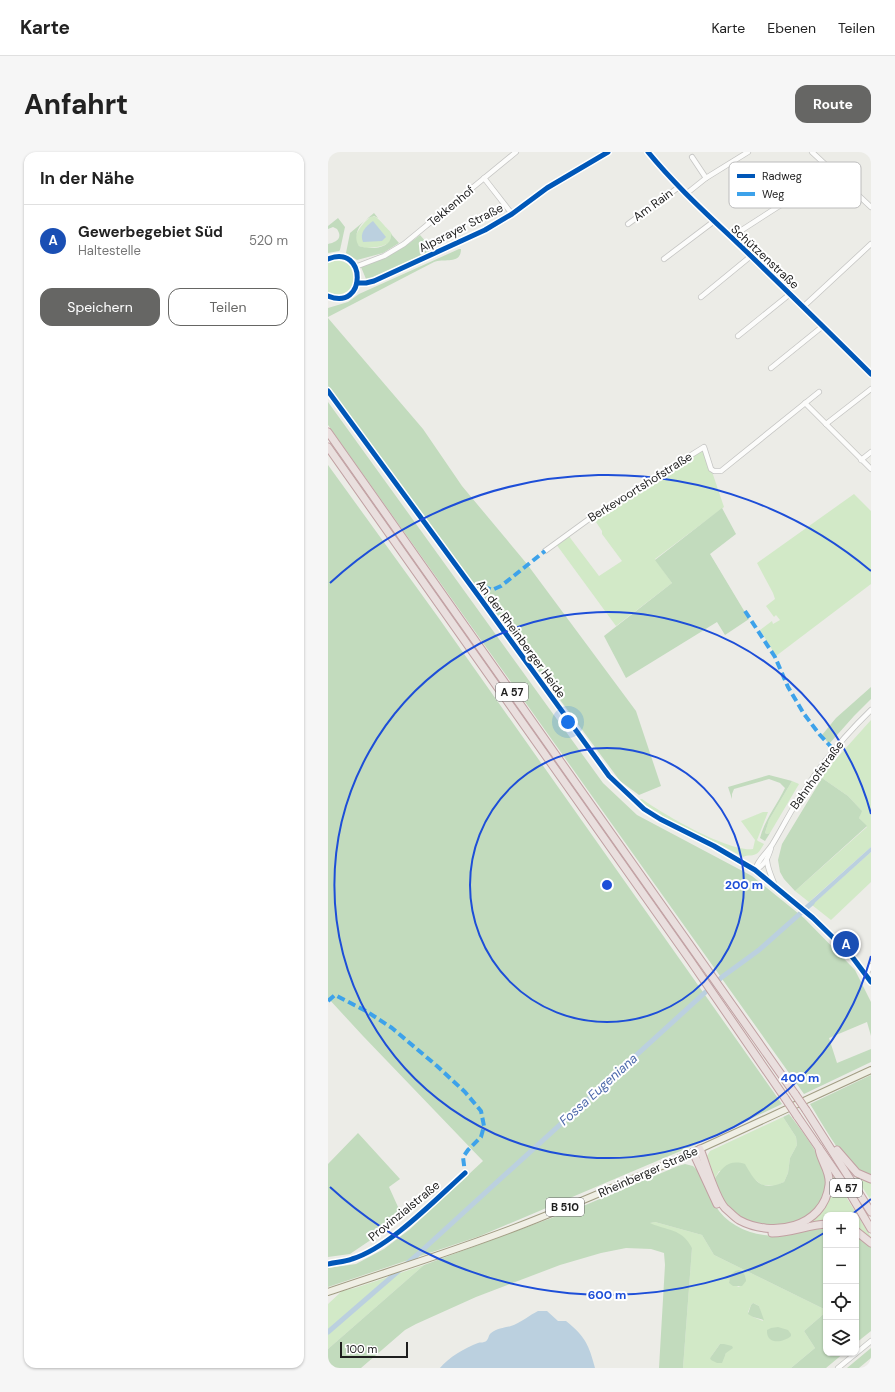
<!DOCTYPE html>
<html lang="de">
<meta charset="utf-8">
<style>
:root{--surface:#fff;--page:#f6f6f6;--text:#222;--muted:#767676;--line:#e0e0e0;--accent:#666664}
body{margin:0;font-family:"DM Sans",sans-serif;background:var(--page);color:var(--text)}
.controls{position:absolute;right:12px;bottom:12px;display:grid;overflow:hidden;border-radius:8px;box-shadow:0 1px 3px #0004}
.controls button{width:36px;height:36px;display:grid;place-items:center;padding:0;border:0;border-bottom:1px solid var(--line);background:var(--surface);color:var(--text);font:20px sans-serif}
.scale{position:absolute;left:12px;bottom:10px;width:68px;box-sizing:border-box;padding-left:4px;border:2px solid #1e1e1e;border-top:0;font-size:11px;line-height:14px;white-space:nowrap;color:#1e1e1e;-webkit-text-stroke:3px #fff;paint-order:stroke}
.you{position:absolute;left:240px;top:570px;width:14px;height:14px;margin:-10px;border:3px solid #fff;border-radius:50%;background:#1a73e8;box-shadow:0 0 0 6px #1a73e833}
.badge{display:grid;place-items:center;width:26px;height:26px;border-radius:50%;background:var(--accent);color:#fff;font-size:13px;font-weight:700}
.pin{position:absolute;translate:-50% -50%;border:2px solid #fff;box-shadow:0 1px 4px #0006}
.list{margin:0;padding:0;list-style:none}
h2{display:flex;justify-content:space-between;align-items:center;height:52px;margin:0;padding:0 16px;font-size:17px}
h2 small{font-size:13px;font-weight:400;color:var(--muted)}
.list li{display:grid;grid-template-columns:26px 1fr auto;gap:12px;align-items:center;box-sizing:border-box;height:72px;padding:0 16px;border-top:1px solid var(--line)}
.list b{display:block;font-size:15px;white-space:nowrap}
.list p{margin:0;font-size:13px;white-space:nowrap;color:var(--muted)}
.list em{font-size:13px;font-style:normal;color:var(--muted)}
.actions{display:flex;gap:8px;padding:12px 16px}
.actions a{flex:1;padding:9px 0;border:1px solid var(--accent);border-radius:12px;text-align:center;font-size:14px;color:var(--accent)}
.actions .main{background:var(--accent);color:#fff}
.icon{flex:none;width:22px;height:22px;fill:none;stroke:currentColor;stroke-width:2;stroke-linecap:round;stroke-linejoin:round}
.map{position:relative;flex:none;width:543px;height:1216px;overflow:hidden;border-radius:12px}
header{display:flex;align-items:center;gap:24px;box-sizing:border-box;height:56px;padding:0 20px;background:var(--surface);border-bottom:1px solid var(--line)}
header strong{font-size:19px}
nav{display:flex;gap:22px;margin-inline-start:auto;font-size:14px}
.intro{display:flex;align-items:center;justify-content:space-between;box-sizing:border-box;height:96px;padding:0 24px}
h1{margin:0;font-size:28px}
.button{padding:10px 18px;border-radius:12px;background:var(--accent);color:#fff;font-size:14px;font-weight:700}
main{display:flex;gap:24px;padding:0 24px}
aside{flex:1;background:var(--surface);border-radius:12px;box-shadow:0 1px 3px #0004}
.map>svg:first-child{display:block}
.grass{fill:#d2e9c7;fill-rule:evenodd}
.forest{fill:#c2dbbd}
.water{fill:#bbd0df}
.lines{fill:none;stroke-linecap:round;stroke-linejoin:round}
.canal{stroke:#bbd0df;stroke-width:5}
.minor-casing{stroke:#c5c5c3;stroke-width:6}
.major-casing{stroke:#a29e84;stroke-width:8}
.highway-casing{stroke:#c1a0a2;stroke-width:9}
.minor{stroke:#fcfcfb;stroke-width:4.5}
.major{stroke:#f0efe5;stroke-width:6}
.highway{stroke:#e9dfde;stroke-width:7}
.highway-bridge-casing{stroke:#c1a0a2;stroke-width:9;stroke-linecap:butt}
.highway-bridge{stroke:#e9dfde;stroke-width:7}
.quiet{stroke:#3da2ea;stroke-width:4;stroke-dasharray:8 4;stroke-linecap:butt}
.cycleway-casing{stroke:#fff;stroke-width:8}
.cycleway{stroke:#0057b8;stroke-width:5}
.ring{fill:none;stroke:#1d4ed8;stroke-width:2}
.labels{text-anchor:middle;stroke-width:4;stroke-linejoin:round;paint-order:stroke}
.shield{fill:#fff;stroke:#626262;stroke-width:1}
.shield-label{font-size:11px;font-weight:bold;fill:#1e1e1e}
.street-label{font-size:12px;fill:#1e1e1e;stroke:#fff}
.water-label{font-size:13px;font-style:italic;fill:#4d69ab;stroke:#fff}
.key{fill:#fff;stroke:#bcbcbc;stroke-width:1}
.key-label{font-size:11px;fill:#1e1e1e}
.centre{fill:#1d4ed8;stroke:#fff;stroke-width:2}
.ring-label{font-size:12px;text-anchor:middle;font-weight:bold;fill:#1d4ed8;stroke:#fff;stroke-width:4;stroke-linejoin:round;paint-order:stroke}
</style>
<header>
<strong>Karte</strong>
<nav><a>Karte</a><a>Ebenen</a><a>Teilen</a></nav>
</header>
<div class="intro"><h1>Anfahrt</h1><a class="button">Route</a></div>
<main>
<aside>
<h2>In der Nähe<small></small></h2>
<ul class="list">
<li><span class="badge" style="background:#1a4fb4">A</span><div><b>Gewerbegebiet Süd</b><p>Haltestelle</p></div><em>520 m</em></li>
</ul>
<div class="actions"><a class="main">Speichern</a><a>Teilen</a></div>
</aside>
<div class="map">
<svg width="543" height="1216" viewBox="0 0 543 1216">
<rect width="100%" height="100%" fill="#ecece7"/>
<g class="grass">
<path d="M44,64C50,65 52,69 56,73C58,76 63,79 64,83C66,91 55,94 49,95C44,95 38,97 34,95C17,90 37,68 44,64Z"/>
<path d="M7,108C40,110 26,153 0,140V111Z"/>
<path d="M373,299L376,300L379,305L396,355L327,407L344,431L288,474L228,392L240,383L271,424L294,409L274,382V379L268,370L267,366Z"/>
<path d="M526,342L543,359V432L448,504L432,478L444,469L445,472L452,468L448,463L446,465L438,454L447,447L445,441L429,411Z"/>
<path d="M543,568V695L481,750L467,739L539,675L531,666L533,658L520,644L494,626L499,617Z"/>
<path d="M464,629L471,632L442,681L439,682L437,681L441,668Z"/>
<path d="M314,647C333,661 402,701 425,697L427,688L413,669L435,660H440L429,688L430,689L436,692C434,695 431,701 428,702C423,705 420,702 415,705L393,693L339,668L310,648Z"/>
<path d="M543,700V730L503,768L484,753Z"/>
<path d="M455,965L468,985L469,993L462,1006L460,1021L456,1030L447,1034L434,1033L425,1026L391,1019L386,1028L379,1007V1004L382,999Z"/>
<path d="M502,1019L543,1085V1086L528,1076V1063H498V1070L475,1074Z"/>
<path d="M525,1021L543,1029V1043L542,1047Z"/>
<path d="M327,1070L374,1083L386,1103L498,1158V1160L476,1179L487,1196L463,1216H355L364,1096L321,1071ZM407,1119H414L418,1126L411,1135L401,1131L402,1123ZM425,1151L431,1154L435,1169L425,1165L420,1160L423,1153ZM392,1192L398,1201L397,1203L382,1206Z"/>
<path d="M96,1113L0,1197V1152L14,1139L27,1136Z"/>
</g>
<g class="forest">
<path d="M46,61L50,66L46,64C34,66 23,83 31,94C41,98 65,97 63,82L71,91L55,101L29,108L18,101L22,81Z"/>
<path d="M10,66L17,75L12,98L11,99L0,101V92C9,90 15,86 9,77L5,75L0,77V74Z"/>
<path d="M92,83L105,98L44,126L38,127L33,115L35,114C59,105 72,99 92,83Z"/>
<path d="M131,97H133C133,113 116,106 106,110L0,165V156L20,150L31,142Z"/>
<path d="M0,166L95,277L134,334L199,412L308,559L333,634L311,643L292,629L0,234Z"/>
<path d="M0,250L275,631L309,663L424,724L476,766L527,818L543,850V884L539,870L501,886L509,911L543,897V910L476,942L0,273Z"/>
<path d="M0,313L110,465L454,952L369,992L152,1084L0,1135V1116L28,1112L56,1097L81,1078L155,1009L35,884L0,846Z"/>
<path d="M394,356L408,382L382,402L421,467L397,483L389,470L298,526L276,484L344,431L327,408Z"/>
<path d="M543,535V547L526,564L501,592L494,583L508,566Z"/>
<path d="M441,623L464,629L441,668L437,681L439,682L442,681L437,689L432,686C437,667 449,653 457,636L452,631L441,627L406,637L404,642V647L400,635Z"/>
<path d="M494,626L520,644L534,659L531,666L539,674L467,739L456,727L452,720L450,708L454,692Z"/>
<path d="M543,923V1024C514,1012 498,977 482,952Z"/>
<path d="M461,962C473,978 493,1002 497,1022C499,1031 497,1041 493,1048C489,1056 482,1063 474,1068C471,1070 466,1070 462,1071C443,1076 420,1073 405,1059C396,1051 391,1039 386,1028C394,1015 401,1007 417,1012C427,1030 434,1040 456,1030L460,1021L462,1006L469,993L468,985L455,965Z"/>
<path d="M30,981L72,1027L61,1035L75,1066L22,1102L0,1105V1012Z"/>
<path d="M357,1012L365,1014L369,1018C376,1028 380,1042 387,1053C401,1077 432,1087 459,1083C472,1081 485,1076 498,1075V1158L386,1103L374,1083L327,1070L322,1071C339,1079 354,1076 364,1096L355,1216H331L337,1113L336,1101L323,1097L298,1096L273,1101L232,1113L148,1145L88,1172L77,1178L33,1216H0V1197L96,1113L248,1057L350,1014Z"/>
<path d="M528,1083L543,1093V1179L528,1191Z"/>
<path d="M411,1118C416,1120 418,1124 418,1129L414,1134H405L401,1131L402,1123L407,1119Z"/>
<path d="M425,1151L431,1154L436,1168L425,1165L420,1162L423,1153Z"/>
<path d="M498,1160V1201H516L498,1216H463L487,1196L476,1179Z"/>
<path d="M450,1175L460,1178L463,1182V1184C455,1191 438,1193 439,1178L443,1176Z"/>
<path d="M392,1192H396L404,1194L405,1196L398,1201L394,1211H389L383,1208L382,1206Z"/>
<path d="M543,1196V1206L531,1216H519Z"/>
</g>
<g class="water">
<path d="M45,69L58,85L54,89L35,90C31,81 38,74 45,69Z"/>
<path d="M543,695V700L481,756L477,754Z"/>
<path d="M210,1159H219L230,1169H238C257,1184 261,1193 267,1216H112C121,1205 137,1196 150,1191C152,1190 154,1191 156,1190C161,1189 160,1183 163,1181C169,1176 176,1176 183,1174C192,1171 202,1163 210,1159Z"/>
</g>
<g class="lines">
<path class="canal" d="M0,1180L89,1103L394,825L431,798L484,751"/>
<defs>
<g id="minor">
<path d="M320,0C351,38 388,70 423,104C463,143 503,182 543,222"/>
<path d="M484,0L543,55"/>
<path d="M364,5L378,26"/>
<path d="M156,26L184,62"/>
<path d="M358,42L378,26L420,0"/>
<path d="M300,72L351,35"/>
<path d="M403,85L448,56L469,44L510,25"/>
<path d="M0,107C39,91 39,160 0,144"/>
<path d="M336,107L385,70"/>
<path d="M27,115L56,104L76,92L188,0"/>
<path d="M29,131H38L46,129L157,78L184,62L219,36L280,0"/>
<path d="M373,145L423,104"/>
<path d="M475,155L543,92"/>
<path d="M410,184L462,142"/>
<path d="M443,216L495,174"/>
<path d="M0,239L152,446L281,624L316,657L332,667L386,694L427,718L485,766L522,802L543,830"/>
<path d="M477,251L543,317"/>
<path d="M498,272L543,237"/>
<path d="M533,308L543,300"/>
<path d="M217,399L261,367L376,295L383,317L386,319H393L491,240"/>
<path d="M439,709C440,718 444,725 447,734"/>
<path d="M427,718C430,707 438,702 444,693C452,680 459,666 467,653C488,618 514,586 543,558"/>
<path d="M427,718C437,713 440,706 443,696"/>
<path d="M538,822L543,814"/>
<path d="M0,1112C8,1110 17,1110 24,1107C61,1096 108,1047 137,1021"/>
<path d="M510,1216L543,1189"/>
</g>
<path id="major" d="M0,1140C70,1116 140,1095 209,1067C322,1022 432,969 543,918"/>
<g id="highway">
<path d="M0,280L467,942"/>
<path d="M0,295L362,808L457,946"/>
<path d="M478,958L543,1060"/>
<path d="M469,964L520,1038L543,1077"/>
<path d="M372,997C378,1012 387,1045 397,1056C402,1060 406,1065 411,1068C444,1086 496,1076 501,1033C503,1019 492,1009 491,996"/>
<path d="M509,998L529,1021L543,1027"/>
<path d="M365,1000L389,1052"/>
<path d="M528,1079L543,1091"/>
<path d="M444,1081C463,1081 480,1073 498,1072"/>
</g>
</defs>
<use href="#minor" class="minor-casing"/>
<use href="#major" class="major-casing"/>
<use href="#highway" class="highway-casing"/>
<use href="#minor" class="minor"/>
<use href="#major" class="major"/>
<use href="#highway" class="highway"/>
<defs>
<g id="highway-bridge">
<path d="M467,942L478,958"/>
<path d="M457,946L469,964"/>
</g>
</defs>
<use href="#highway-bridge" class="highway-bridge-casing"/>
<use href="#highway-bridge" class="highway-bridge"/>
<g class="quiet">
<path d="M153,444L156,443L153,438L157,435L164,438L173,434L217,399"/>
<path d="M417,459L447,505L460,535L476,562L492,583L506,598"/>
<path d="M0,849L7,843L38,859L64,876L109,914L137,940L153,959L156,974L153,985L140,998L135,1005L137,1021"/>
</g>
<defs>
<g id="cycleway">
<path d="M320,0C351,38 388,70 423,104C463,143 503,182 543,222"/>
<path d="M0,107C39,91 39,160 0,144"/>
<path d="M29,131H38L46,129L157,78L184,62L219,36L280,0"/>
<path d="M0,239L152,446L281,624L316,657L332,667L386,694L427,718L485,766L522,802L543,830"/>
<path d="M0,1112C8,1110 17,1110 24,1107C61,1096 108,1047 137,1021"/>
</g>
</defs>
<use href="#cycleway" class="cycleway-casing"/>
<use href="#cycleway" class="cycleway"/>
</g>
<g class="ring">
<circle cx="279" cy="733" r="137"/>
<path d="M543 804A273 273 0 1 1 543 662"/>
<path d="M543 1047A410 410 0 0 1 523 1063M496 1081A410 410 0 0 1 2 1035M2 431A410 410 0 0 1 543 419"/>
</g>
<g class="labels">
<g class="shield">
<rect x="168" y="531" width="32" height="18" rx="3"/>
<rect x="502" y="1027" width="32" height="18" rx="3"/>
<rect x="218" y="1046" width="38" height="18" rx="3"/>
</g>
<g class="shield-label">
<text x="184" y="544">A 57</text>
<text x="518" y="1040">A 57</text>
<text x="237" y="1059">B 510</text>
</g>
<g class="street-label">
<text transform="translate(325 53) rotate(-36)" y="4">Am Rain</text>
<text transform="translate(123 54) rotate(-40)" y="4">Tekkenhof</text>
<text transform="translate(133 76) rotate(-27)" y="4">Alpsrayer Straße</text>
<text transform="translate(437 105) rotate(43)" y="4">Schützenstraße</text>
<text transform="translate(312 335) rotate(-32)" y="4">Berkevoortshofstraße</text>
<text transform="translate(193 487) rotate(54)" y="4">An der Rheinberger Heide</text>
<text transform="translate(489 623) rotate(-54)" y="4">Bahnhofstraße</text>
<text transform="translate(320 1020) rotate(-24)" y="4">Rheinberger Straße</text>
<text transform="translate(76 1059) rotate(-39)" y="4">Provinzialstraße</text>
</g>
<g class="water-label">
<text transform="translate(270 937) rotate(-42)" y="5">Fossa Eugeniana</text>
</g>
</g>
<rect x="401" y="10" width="132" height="46" rx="6" class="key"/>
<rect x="409" y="22" width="18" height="4" fill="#0057b8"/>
<rect x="409" y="40" width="18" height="4" fill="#3da2ea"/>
<g class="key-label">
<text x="434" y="28">Radweg</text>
<text x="434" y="46">Weg</text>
</g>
<circle cx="279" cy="733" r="6" class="centre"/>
<g class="ring-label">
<text x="416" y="737">200 m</text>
<text x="472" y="930">400 m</text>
<text x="279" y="1147">600 m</text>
</g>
</svg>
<div class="controls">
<button>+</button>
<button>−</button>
<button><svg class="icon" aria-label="locate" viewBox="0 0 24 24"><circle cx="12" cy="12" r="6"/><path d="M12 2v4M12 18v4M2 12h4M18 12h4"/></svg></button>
<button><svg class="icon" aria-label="layers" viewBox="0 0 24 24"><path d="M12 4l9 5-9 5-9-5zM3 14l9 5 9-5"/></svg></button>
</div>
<div class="scale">100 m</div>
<div class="you"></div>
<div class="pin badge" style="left:518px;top:792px;background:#1a4fb4">A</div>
</div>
</main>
